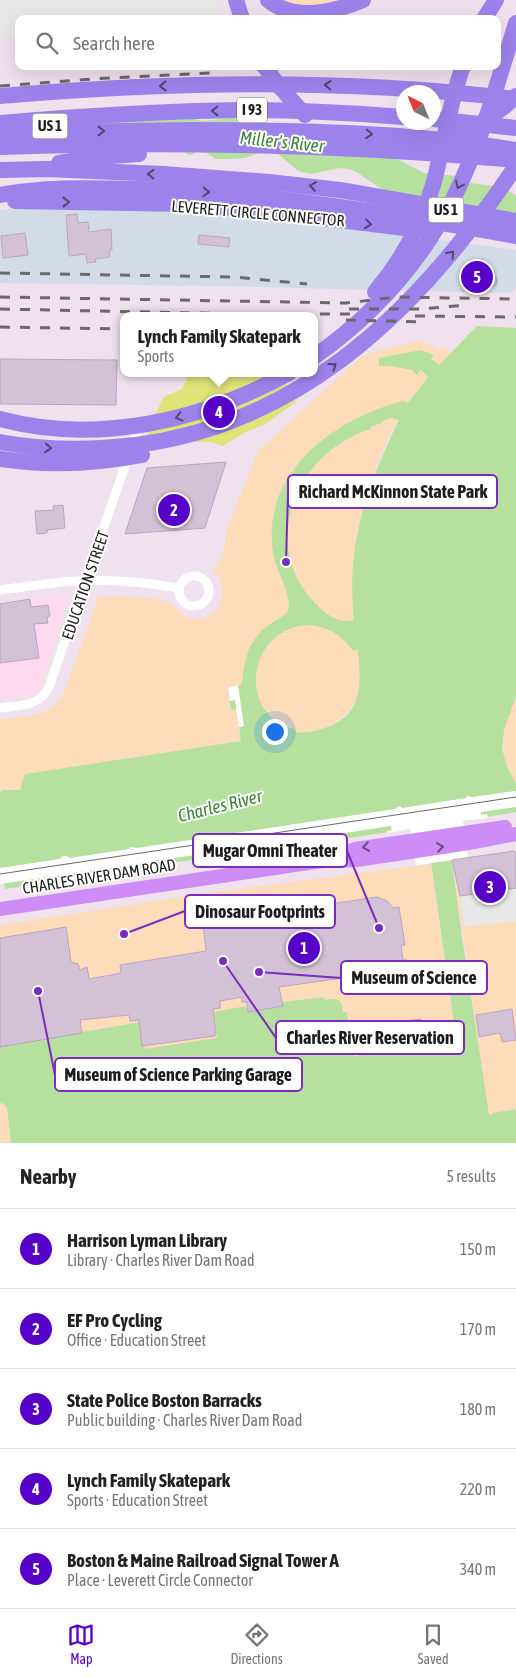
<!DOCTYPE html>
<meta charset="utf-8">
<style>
:root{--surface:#fff;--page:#f6f6f6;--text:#222;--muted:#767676;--line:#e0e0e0;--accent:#5600c9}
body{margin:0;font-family:"Asap Condensed",sans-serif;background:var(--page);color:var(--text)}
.compass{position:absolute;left:396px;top:85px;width:45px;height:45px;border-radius:50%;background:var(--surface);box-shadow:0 5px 20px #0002;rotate:317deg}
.you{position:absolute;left:274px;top:731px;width:18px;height:18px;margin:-12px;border:4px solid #fff;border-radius:50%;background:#1a73e8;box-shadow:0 0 0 8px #1a73e833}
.badge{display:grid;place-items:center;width:32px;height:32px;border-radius:50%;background:var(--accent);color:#fff;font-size:16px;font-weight:700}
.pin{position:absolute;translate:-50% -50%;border:2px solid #fff;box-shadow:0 1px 5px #0006}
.popup{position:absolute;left:120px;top:312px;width:198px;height:65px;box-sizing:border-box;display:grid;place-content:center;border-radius:10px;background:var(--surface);filter:drop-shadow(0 1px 4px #0005);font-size:16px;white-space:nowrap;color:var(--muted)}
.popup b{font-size:19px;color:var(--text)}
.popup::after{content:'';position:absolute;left:50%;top:100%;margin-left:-10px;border:10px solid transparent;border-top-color:var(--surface)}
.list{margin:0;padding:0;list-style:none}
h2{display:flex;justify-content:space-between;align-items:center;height:65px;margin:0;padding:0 20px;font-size:21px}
h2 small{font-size:16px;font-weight:400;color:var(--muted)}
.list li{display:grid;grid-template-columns:32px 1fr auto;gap:15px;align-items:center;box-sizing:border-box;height:80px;padding:0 20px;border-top:1px solid var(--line)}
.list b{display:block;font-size:19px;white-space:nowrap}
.list p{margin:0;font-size:16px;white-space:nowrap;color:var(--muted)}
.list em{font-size:16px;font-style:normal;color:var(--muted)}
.icon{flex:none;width:28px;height:28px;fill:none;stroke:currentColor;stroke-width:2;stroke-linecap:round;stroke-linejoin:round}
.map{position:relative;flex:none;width:516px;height:1143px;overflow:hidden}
.search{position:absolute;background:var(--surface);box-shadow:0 5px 20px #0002;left:15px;right:15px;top:15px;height:55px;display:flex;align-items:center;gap:12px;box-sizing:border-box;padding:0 18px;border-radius:10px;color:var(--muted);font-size:19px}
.sheet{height:465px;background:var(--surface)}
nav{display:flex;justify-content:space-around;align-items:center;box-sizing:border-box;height:70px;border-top:1px solid var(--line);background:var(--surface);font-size:14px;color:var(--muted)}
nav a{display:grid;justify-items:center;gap:2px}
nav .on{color:var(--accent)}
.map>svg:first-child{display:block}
.industrial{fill:#d2dbe8}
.education{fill:#ffdaef}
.park{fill:#fddcba}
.pitch{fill:#dfe479}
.parking{fill:#e8e8e8}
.water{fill:#b5e09e;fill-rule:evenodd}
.pier{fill:#fff}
.building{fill:#d3c1d5;stroke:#bda3c1}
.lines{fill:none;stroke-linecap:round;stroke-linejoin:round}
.minor{stroke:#fff;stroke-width:9}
.trunk{stroke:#ce8cf6;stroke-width:14}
.motorway{stroke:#9c83ec;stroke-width:16}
.tram{stroke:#6a6a6a;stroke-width:1}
.rail{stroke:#6a6a6a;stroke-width:3;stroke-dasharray:10 10;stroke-linecap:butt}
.oneway{stroke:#4f456f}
.oneway2{stroke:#6c4e7e}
.labels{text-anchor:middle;stroke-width:4;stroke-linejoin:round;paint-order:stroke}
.shield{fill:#fff;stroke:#606060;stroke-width:1}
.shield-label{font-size:15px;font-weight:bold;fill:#1c1c1c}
.street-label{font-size:16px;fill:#1c1c1c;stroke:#fff}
.water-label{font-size:18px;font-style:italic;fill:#3a8234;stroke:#fff}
.leader{fill:none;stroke:#7b2cbf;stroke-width:2}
.callout-dot{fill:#7b2cbf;stroke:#fff;stroke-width:2}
.callout{fill:#fff;stroke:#7b2cbf;stroke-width:2}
.callout-label{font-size:18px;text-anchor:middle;font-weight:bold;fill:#1c1c1c}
</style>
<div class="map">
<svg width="516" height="1143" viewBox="0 0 516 1143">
<rect width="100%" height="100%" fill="#efe1ed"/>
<path class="industrial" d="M51,207L191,211L340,227L516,250V288L510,293L217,286L0,283V210Z"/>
<path class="education" d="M64,594L69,599L40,692L36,694L0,698V603Z"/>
<g class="park">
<path d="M283,0H341C322,5 302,8 283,0Z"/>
<path d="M422,340L440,350L444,346L450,353C438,365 426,379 415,393C381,440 358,510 353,567L361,685C357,707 341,723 320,729L20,790L9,789L0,792V719C25,716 49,718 64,693L98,597C111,595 158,597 168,602C179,608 182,620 197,619C213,619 226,601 222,586C221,580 216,575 212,570L223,557L226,531L258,451L363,355Z"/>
<path d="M516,696V783C495,751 503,729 516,696Z"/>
<path d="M516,851V1109L493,1113L491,1115L489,1114L452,860Z"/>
<path d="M431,864L457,1042L456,1044L453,1042L355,1056L353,1054L340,1001L334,999L325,1000L324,997L283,1006L248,1012L247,1006L215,1012L218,1038L145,1049L141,1022L0,1046V925L215,892Z"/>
<path d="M0,1103L4,1104L7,1108L11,1143H0Z"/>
</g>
<path class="pitch" d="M189,373L206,375L212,373H280L296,402L267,423L244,433L223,446L211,442H145L151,422L164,397L182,389Z"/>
<g class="parking">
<path d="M0,0H219L221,11L219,15L199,19H19V36L0,38Z"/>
<path d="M70,610L43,689L40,688L65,612Z"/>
<path d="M516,888V921L464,927L460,897Z"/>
</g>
<g class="water">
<path d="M189,117L202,121L231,118L261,121L397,159L424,173L456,176L470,183L495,186L507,189L516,196V219L383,190L358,173L349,169L340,168L310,174L298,171L278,154L271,152H262L245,158L229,159H216L206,153L196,152L192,155L186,154L184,151L64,133L114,120Z"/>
<path d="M477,326L516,328V696L504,730L502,749L508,769L516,783V812L447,824L462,937L489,1114L491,1115L493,1113L516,1109V1143H11L7,1108L4,1104L0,1103V1046L141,1022L145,1049L217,1038L214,1012L246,1006L248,1012L282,1006V1002L324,997L325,1000C339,998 341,998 343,1012H347L353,1054L355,1056L453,1042L457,1043L426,827L73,877L63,879L59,881L5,889L2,869L0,867V792L4,790H20L25,774L241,741L237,709L231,710L228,688L240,685L242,683C245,657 248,640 270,624C276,620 285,617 288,610C293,599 275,567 273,553C261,472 334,419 403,401L408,403L428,377L421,370L417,375L412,370L391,366H379V358L421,350L434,355L431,359L439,365ZM392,418L399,420C366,488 346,544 354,620C341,624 330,617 320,608C256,549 293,453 371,429L370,427L382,423V421ZM306,625C326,626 342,634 353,651L358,650C361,682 364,714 327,727C318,731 307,732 296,733L295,729C238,717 245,631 306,625Z"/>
</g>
<g class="pier">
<path d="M238,685L244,726L239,727L235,700L230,701L228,688Z"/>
<path d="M516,791V807L481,812V815L487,814L488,818L463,821L468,858L416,865L410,829L387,833V831L392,830L391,826L338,834V837L328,839L327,836L271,844V849L261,850L260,846L206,854V858L196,860L195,855L140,863V868L130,869L129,865L73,873V877L63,879L62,875L0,884V868L60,859L63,856H67L70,858L129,849L130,847L136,848L395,809L400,806L402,808L466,798L467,796L472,797Z"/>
</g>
<g class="building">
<path d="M77,214L78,223L88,222L89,232L111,229L112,250H109L110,257L95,259L96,262L87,263L86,254L69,256L66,215Z"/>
<path d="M25,233L28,255L3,258L1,236Z"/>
<path d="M199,235L230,238L229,247L198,244Z"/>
<path d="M466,267L495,272L494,274L497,280L496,285L491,287L461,281L460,274Z"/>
<path d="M0,359L117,360L116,405L0,404Z"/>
<path d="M226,462L205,528L125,534L147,468Z"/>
<path d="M63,505L65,528L47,530V533L37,534L35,511L54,510L53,506Z"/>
<path d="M30,599L31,607L48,605L50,616L47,617L48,623L34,624L39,658L0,663V604Z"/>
<path d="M514,851L516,853V888L460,896L452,860Z"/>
<path d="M377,897L387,901L393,908L399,907L405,945L401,946L403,960H407L409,969L397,970L398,982L391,992L379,994L369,987L367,976L356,977V976L279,987L283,1006L248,1012L247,1002H242V997L220,1001V1008L213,1009L216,1033L215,1036L142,1046L139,1020L130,1021L129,1015L80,1020L82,1033L0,1047V938L66,927L71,962L78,964L80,970L87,967L89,979L121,973L120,965L206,951L203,923Z"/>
<path d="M512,1009L516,1040L502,1042L500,1033L479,1037L476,1015Z"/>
<path d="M421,1019L423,1033L377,1040L375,1025Z"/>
</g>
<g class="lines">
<g class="minor">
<circle cx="194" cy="591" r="15"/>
<path d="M0,590C26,587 52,582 78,581C112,579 145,582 179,588"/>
<path d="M0,708C19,705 40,707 49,687L138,428"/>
</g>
<g class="trunk">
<path d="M329,858L355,849L505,827"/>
<path d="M0,909L322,861L357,860L469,843L516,834"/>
</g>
<g class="motorway">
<path d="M236,0L242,19"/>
<path d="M268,0C295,22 334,12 363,0"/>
<path d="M484,19L496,0"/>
<path d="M264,66L280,87L305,115"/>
<path d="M0,96C171,81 345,78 516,99"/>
<path d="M434,119L516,128"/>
<path d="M0,123C81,116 162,111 244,110C297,110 350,113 404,117"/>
<path d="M0,134C63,131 127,131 190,130C299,130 408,132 516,150"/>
<path d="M447,140C472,130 496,116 516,96"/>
<path d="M0,147C172,141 344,144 516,160"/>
<path d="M59,163L97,157L139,154"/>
<path d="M0,170L47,169L163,174L269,182L340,190L516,221"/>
<path d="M0,195C46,186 93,188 140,189C267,192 391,214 516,236"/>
<path d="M15,201L185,204L258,210L429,231"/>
<path d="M375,292C402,260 421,225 433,185C444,146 449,104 463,66"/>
<path d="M314,357C374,315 422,261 455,195C482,140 498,81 516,23"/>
<path d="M0,419C97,445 202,421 289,373"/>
<path d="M0,442C33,448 68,450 102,448C289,439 417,314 516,166"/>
<path d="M0,459C46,466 96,464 142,455"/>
</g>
<path class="tram" d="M0,874L516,797"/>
<g class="rail">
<path d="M0,86L92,79L210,73"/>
<path d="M0,273L234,277L307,284"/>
<path d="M0,297L346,303L397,297L516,299"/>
<path d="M0,309L245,314H357"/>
<path d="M349,309H422L466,305"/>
<path d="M415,316L516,317"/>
<path d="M346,320L424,322"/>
<path d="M0,327L124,329"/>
</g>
</g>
<defs><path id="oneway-chevron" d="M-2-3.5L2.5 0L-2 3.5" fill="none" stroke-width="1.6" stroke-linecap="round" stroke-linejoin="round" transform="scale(1.25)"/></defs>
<g class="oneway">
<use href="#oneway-chevron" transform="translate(328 85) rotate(-178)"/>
<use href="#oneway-chevron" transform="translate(163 86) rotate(179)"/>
<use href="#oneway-chevron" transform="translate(215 111) rotate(179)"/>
<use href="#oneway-chevron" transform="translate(101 131)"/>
<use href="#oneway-chevron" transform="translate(369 134) rotate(4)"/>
<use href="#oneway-chevron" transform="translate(151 174) rotate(-178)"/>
<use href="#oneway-chevron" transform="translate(459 185) rotate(115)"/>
<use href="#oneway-chevron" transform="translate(313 186) rotate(-172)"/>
<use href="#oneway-chevron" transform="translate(206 192) rotate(3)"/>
<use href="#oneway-chevron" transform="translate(66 202)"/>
<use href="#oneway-chevron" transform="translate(368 224) rotate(7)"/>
<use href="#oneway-chevron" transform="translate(451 254) rotate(-49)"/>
<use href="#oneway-chevron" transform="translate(333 366) rotate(-36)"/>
<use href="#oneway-chevron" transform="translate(179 417) rotate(166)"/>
<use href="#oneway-chevron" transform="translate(48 448) rotate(4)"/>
</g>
<g class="oneway2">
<use href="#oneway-chevron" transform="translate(366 847) rotate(171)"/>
<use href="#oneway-chevron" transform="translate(440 847) rotate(-8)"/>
</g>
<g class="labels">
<g class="shield">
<rect x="237" y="97.5" width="30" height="25" rx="4"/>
<rect x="32.5" y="113.5" width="35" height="25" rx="4"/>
<rect x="428.5" y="197.5" width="35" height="25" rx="4"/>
</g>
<g class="shield-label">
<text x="252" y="115">I 93</text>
<text x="50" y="131">US 1</text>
<text x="446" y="215">US 1</text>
</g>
<g class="street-label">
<text transform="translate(258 213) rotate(5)" y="6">LEVERETT CIRCLE CONNECTOR</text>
<text transform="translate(85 585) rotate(-71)" y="6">EDUCATION STREET</text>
<text transform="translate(99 876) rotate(-9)" y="6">CHARLES RIVER DAM ROAD</text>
</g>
<g class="water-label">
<text transform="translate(282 142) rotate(6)" y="6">Miller's River</text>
<text transform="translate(220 806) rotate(-14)" y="6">Charles River</text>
</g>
</g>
<path class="leader" d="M286 562L288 492M379 928L347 851M124 934L185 911M259 972L341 978M223 961L276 1038M38 991L55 1075"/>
<g class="callout-dot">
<circle cx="286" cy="562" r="5"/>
<circle cx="379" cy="928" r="5"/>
<circle cx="124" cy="934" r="5"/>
<circle cx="259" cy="972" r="5"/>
<circle cx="223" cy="961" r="5"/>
<circle cx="38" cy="991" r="5"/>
</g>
<g class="callout">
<rect x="288" y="475" width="209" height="33" rx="5"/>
<rect x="193" y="834" width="154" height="33" rx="5"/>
<rect x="185" y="895" width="150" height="33" rx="5"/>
<rect x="341" y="961" width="146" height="33" rx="5"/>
<rect x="276" y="1021" width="188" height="33" rx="5"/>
<rect x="55" y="1058" width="247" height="33" rx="5"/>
</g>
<g class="callout-label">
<text x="393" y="498">Richard McKinnon State Park</text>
<text x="270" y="857">Mugar Omni Theater</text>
<text x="260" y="918">Dinosaur Footprints</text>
<text x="414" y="984">Museum of Science</text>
<text x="370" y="1044">Charles River Reservation</text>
<text x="178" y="1081">Museum of Science Parking Garage</text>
</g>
</svg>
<svg class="compass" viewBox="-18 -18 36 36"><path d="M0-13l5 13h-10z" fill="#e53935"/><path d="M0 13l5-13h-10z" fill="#767676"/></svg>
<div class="you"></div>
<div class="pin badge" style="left:304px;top:948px">1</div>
<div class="pin badge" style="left:174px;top:510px">2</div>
<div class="pin badge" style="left:490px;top:887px">3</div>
<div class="pin badge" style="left:219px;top:412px">4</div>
<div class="popup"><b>Lynch Family Skatepark</b>Sports</div>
<div class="pin badge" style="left:477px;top:277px">5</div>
<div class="search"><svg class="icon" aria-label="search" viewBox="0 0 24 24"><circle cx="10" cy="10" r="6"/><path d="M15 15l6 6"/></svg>Search here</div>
</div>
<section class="sheet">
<h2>Nearby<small>5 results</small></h2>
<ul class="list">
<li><span class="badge">1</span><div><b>Harrison Lyman Library</b><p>Library · Charles River Dam Road</p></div><em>150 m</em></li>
<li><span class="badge">2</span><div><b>EF Pro Cycling</b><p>Office · Education Street</p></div><em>170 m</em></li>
<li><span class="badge">3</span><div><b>State Police Boston Barracks</b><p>Public building · Charles River Dam Road</p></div><em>180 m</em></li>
<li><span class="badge">4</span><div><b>Lynch Family Skatepark</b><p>Sports · Education Street</p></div><em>220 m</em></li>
<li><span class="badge">5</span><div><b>Boston &amp; Maine Railroad Signal Tower A</b><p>Place · Leverett Circle Connector</p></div><em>340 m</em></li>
</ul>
</section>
<nav>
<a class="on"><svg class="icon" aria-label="map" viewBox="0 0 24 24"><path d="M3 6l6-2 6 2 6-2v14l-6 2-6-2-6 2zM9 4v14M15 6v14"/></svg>Map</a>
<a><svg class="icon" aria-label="directions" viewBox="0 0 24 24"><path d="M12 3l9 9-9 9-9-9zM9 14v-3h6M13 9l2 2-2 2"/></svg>Directions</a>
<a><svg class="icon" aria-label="saved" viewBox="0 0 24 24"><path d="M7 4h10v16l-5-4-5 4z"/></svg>Saved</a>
</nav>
